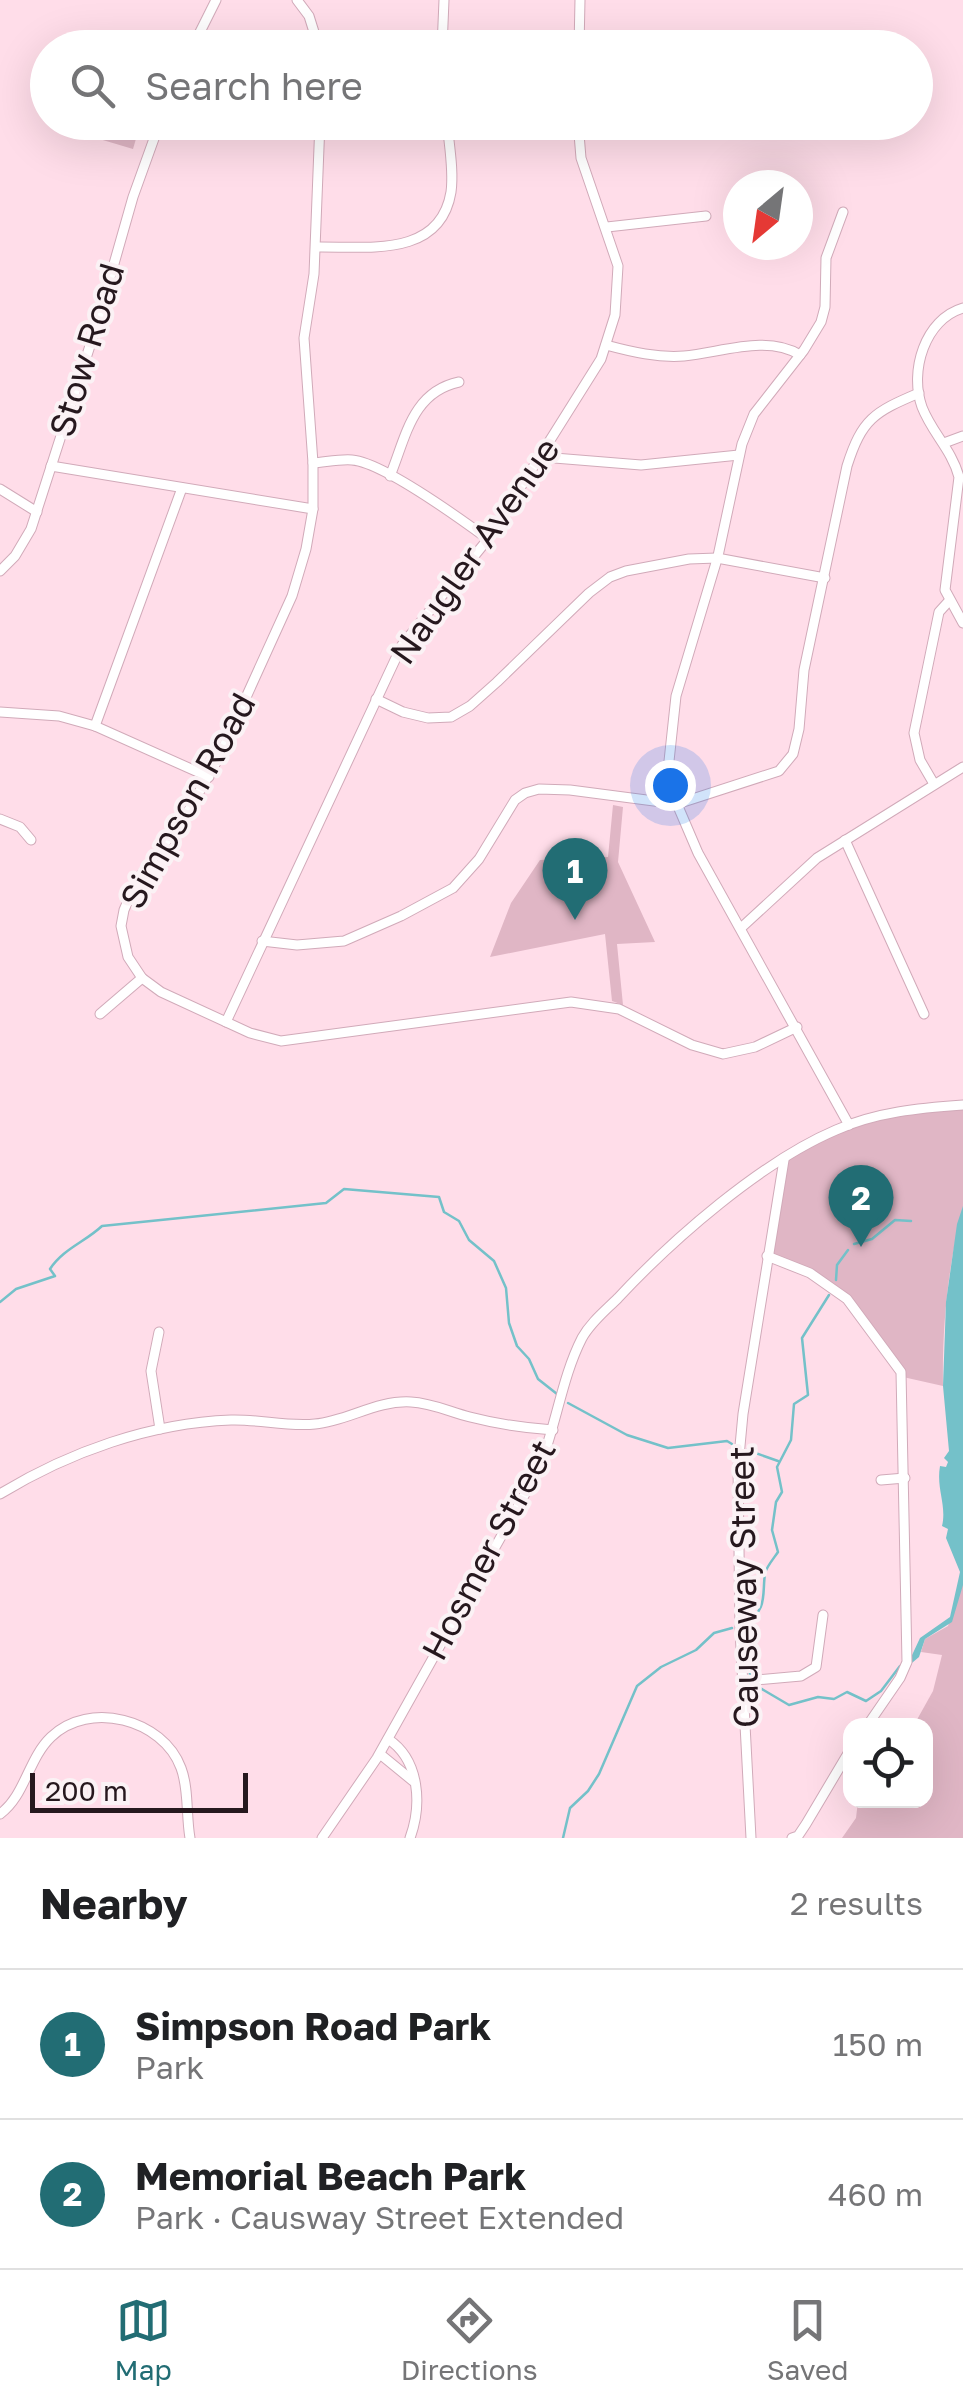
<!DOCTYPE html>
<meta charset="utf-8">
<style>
:root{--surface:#fff;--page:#f6f6f6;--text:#202124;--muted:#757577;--line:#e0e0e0;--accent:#226d74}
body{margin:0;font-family:"Golos Text",sans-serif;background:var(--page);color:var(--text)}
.controls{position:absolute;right:30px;bottom:30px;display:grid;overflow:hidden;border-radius:20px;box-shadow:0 10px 40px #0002}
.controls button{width:90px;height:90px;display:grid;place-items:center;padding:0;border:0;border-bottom:2px solid var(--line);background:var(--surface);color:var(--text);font:50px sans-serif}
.compass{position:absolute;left:723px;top:170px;width:90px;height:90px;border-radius:50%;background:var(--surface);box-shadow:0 10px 40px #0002;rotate:209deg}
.scale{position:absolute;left:30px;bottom:25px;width:218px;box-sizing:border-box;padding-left:10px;border:5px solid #26181e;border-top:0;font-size:28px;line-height:35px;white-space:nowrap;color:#26181e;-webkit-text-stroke:8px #fbf2f5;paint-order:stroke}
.you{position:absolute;left:670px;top:785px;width:35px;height:35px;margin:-25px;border:8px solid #fff;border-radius:50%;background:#1a73e8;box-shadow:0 0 0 15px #1a73e833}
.badge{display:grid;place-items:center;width:65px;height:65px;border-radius:50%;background:var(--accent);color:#fff;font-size:32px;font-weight:700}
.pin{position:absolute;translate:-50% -82px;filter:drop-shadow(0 2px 5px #0008)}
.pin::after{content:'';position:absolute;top:52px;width:35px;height:30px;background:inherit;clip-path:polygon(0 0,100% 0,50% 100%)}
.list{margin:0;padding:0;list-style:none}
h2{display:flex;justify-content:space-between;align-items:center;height:130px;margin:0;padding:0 40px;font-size:42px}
h2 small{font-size:32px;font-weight:400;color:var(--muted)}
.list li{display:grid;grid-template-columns:65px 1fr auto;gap:30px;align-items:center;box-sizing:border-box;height:150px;padding:0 40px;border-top:2px solid var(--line)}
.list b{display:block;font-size:38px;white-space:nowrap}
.list p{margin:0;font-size:32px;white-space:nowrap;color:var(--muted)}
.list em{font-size:32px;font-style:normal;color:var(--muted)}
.icon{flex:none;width:55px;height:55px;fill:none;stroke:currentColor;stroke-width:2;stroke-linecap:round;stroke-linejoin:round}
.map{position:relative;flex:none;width:963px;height:1838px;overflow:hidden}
.search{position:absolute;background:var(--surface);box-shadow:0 10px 40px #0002;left:30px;right:30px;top:30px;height:110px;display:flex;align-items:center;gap:25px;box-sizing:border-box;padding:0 35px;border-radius:55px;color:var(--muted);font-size:38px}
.sheet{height:430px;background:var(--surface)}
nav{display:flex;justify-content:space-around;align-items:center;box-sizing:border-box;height:140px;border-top:2px solid var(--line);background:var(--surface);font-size:28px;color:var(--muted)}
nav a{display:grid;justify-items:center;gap:5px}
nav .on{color:var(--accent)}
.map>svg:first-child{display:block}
.green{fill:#e0b6c5}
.water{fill:#74c1c9}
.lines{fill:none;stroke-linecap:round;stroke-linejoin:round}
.stream{stroke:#74c1c9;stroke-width:2.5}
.minor-casing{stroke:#d1aab9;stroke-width:11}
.minor{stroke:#fff;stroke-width:9}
.labels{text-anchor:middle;stroke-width:8;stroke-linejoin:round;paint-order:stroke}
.street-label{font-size:35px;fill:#26181e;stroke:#fbf2f5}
</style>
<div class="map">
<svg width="963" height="1838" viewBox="0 0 963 1838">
<rect width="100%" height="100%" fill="#ffdde9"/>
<g class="green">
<path d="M100,123L140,125L133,149L96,138Z"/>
<path d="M613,805L623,807L618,862L655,942L617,944L623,1005L612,1001L605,934L490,957L511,903L540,860L608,857Z"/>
<path d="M963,1105C963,1132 963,1183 963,1207C948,1265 942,1326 943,1386L903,1377L839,1292L767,1256L784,1159L849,1125Z"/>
<path d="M963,1578V1838H842L856,1818L858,1801L926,1800V1726L914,1725L933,1691L942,1655L921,1652L925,1639L948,1626Z"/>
</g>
<path class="water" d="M963,1206V1585L952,1622L925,1639L919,1657L906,1668L920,1638L950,1617L960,1572L946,1538L948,1529L942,1526C947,1505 936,1489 940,1466L946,1467L948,1462L944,1458L949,1451L943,1386L946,1302L957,1224Z"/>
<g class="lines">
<g class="stream">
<path d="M854,1244L872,1239L895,1220L911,1221"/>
<path d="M836,1280L837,1265L848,1250"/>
<path d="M0,1302L16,1289L55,1276L50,1269C63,1249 85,1242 102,1226L326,1203L344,1189L439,1197L444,1212L459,1221L469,1240L494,1261L506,1288L509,1323L517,1346L529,1359L538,1379L557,1394"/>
<path d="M568,1403L627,1435L668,1448L727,1441L732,1444"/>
<path d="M747,1450L778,1461"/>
<path d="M745,1623C768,1610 762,1595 765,1573C767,1566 774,1558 778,1552L772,1530L776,1502L782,1492L777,1467L791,1440L794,1404L808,1395L802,1338L829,1295"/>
<path d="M746,1623L750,1675"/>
<path d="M755,1685L789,1705L818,1697L834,1699L847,1692L866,1701L881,1691L900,1666"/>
<path d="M563,1838L570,1808L588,1791L599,1774L637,1686L661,1667L696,1650L714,1633L732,1628"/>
</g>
<defs>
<g id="minor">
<path d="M297,0L309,16L319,48"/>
<path d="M192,48L216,0"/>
<path d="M442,48L444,0"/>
<path d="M579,48L580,0"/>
<path d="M320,122L314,274L304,338L313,463V509L306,549L292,596L218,759L186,815L137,880L124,910L121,926L128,957L142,978L161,992L250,1033L281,1041L571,1002L619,1009L692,1045L723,1054L755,1047L797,1027"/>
<path d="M843,212L826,258L825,307L821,322L804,350L754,414L742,444L718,556L676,696L669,761L677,804L698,853L849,1125"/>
<path d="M607,227L706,216"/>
<path d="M316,247C365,246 440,259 451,192C454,170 449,145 447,122"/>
<path d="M963,308C925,319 909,371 922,407C932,433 952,450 959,477L945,590L963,623"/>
<path d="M606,345C632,352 658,358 684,356C720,353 767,334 800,355"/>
<path d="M944,443L963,436"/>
<path d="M542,457L641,465L739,455"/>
<path d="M313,463C326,462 340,459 352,460C382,462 462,520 488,539"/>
<path d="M51,466L313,509"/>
<path d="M390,476C406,437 412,392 459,382"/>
<path d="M0,489L37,512"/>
<path d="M0,571L15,556L31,529L96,327L133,197L160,122"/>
<path d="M376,699L403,712L428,718L451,717L470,706L497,682L589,593L610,577L626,571L689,559L717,558L825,578"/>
<path d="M0,712L59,716L95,726L209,777"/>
<path d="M95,726L182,488"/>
<path d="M934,784L920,760L914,733L939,612L949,601"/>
<path d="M0,819L20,827L31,840"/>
<path d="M845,840L924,1014"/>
<path d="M742,927L817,858L963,767"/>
<path d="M262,941L297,945L344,941L401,916L453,888L479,859L515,800L525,793L539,789L570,790L677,804L779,771L793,754L799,729L804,670L847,466C862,419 874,412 919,393"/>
<path d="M100,1014L142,978"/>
<path d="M226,1022L402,645L488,539L601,359L615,315L618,266L581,158L578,122"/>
<path d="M767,1256L810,1273L847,1299L901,1372L907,1662L900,1678L867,1726"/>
<path d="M159,1332L151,1371L160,1429"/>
<path d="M881,1480L905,1478"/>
<path d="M0,1494C69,1452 150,1423 231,1420C259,1419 287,1427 315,1424C348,1421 376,1400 411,1402C432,1403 450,1412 470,1417C497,1424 525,1428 553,1430"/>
<path d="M744,1681L801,1676L816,1667L823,1615"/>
<path d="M388,1739C420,1760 422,1805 410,1838"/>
<path d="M380,1754L413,1781"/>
<path d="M0,1814C25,1796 28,1759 51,1737C89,1700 163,1719 181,1768C189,1789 186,1816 190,1838"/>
<path d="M322,1838L377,1758L535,1476C556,1432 560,1381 582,1338C591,1322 605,1311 618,1298C673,1239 761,1162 836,1130C876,1112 920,1108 963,1105"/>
<path d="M751,1838L740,1630L738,1467L743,1414L784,1160"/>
<path d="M792,1838L798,1836L806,1824L850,1750"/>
</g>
</defs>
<use href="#minor" class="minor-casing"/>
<use href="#minor" class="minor"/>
</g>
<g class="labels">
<g class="street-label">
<text transform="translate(87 350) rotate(-73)" y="12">Stow Road</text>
<text transform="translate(475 551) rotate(-55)" y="12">Naugler Avenue</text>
<text transform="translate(188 801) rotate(-61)" y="12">Simpson Road</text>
<text transform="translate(489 1550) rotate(-62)" y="12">Hosmer Street</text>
<text transform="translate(744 1587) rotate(-91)" y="12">Causeway Street</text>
</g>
</g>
</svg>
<div class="controls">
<button><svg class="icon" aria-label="locate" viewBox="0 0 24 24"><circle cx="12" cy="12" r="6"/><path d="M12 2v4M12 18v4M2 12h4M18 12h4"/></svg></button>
</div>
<svg class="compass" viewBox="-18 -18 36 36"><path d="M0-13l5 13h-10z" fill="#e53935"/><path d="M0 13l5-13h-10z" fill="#757577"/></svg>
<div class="scale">200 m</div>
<div class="you"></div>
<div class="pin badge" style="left:575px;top:920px">1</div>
<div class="pin badge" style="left:861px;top:1247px">2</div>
<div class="search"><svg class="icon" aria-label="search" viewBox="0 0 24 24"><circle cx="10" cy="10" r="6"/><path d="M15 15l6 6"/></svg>Search here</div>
</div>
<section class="sheet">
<h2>Nearby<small>2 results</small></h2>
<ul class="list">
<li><span class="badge">1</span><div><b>Simpson Road Park</b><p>Park</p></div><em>150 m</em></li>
<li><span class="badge">2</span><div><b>Memorial Beach Park</b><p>Park · Causway Street Extended</p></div><em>460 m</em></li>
</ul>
</section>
<nav>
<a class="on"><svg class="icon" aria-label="map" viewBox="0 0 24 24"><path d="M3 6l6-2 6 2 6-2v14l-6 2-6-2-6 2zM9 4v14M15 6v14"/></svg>Map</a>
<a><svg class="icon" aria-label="directions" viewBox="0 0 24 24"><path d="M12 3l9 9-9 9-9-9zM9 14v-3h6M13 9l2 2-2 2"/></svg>Directions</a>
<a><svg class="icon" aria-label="saved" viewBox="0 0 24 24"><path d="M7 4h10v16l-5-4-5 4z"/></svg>Saved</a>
</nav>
